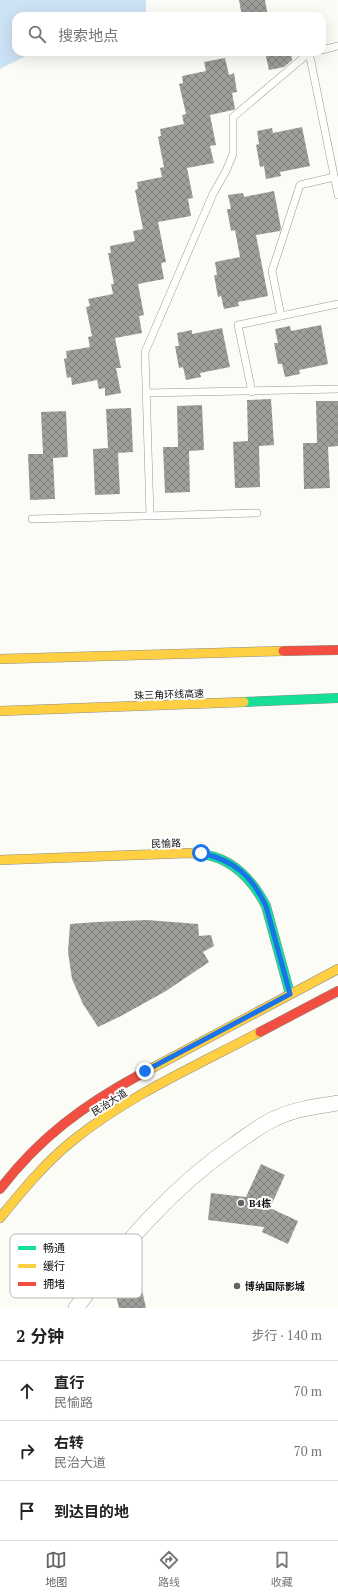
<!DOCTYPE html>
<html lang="zh">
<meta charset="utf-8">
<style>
:root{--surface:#fff;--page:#f6f6f6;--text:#222;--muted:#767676;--line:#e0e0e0;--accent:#636360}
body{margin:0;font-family:"PT Serif","Noto Sans SC",serif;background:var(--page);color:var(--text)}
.stop{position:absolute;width:12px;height:12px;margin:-9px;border:3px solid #1a73e8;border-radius:50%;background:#fff}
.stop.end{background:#1a73e8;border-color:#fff;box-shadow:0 1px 4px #0008}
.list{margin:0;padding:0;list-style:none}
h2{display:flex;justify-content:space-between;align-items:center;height:52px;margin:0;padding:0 16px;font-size:17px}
h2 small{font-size:13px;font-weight:400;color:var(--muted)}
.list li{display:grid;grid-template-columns:26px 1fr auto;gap:12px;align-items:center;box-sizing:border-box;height:60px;padding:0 16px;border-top:1px solid var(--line)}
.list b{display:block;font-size:15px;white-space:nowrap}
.list p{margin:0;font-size:13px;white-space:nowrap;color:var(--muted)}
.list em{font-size:13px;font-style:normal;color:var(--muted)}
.icon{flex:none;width:22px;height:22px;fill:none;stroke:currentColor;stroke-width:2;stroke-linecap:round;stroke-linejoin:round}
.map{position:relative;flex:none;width:338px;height:1308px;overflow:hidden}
.search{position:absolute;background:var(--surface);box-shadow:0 4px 16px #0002;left:12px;right:12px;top:12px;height:44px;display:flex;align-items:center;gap:10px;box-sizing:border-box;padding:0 14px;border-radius:12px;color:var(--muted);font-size:15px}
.sheet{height:232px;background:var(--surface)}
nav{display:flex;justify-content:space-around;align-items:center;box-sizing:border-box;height:56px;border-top:1px solid var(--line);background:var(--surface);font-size:11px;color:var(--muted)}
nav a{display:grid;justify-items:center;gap:2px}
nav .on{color:var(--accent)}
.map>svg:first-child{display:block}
.water{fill:#cce3f5}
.building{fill:url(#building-cross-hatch)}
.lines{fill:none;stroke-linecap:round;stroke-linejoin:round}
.lane-casing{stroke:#969694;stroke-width:8}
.street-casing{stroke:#969694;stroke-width:16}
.fast-casing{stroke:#8d8d8a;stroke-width:10}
.slow-casing{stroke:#8d8d8a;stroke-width:10}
.jam-casing{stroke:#8d8d8a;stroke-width:10}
.lane{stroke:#fffffe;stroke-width:7}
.street{stroke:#fffffe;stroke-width:15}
.fast{stroke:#16e098;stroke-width:9}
.slow{stroke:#ffcf43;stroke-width:9}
.jam{stroke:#f24e42;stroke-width:9}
.route{stroke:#1a73e8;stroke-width:5}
.poi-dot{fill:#636360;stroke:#fff;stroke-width:1.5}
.labels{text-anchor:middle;stroke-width:4;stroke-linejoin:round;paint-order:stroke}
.street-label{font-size:10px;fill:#101010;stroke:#fff}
.poi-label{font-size:10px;font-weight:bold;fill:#101010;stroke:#fff;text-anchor:start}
.key{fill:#fff;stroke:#b7b7b7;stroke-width:1}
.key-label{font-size:11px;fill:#101010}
</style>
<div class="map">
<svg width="338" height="1308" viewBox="0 0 338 1308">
<defs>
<pattern id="building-cross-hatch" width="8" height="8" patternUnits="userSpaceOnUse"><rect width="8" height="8" fill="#a09e9b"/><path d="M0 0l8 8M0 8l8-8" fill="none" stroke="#817f7d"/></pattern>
</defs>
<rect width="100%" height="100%" fill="#fcfcf6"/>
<path class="water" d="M0,0H146V16H16V52H34L0,69Z"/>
<g class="building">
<path d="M239,0H265L268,16H242Z"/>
<path d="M265,52H291L292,60L284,67L269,70Z"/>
<path d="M225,58L229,75L234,73L237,92L232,93L235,109L233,110L210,115L216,145L210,146L214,163L187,168L193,198L188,199L191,216L158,222L166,262L161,263L164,279L138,284L144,315L139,316L142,333L115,338L121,368H116L121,393L105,396V388L99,389L97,380L72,385L71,377L67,378L64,359L67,358L66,351L90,347L88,337L92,336L86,307L90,306L88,299L113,294L111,284H114L108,253H111L110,246L135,241L133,231L143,229L135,190L138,189L137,182L162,177L160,168L164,167L158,137L161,136L160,129L184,124L182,115L186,114L179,84L183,83L182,76L206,71L204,62Z"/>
<path d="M302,127L310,166L280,172L281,176L266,179L264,166L260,167L256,145L259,144L257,131L272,128L273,133Z"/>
<path d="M274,191L281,228L280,231L256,235L268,296L238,302L239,306L224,309L221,296L218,297L214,275H217L215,262L240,257L235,230L231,231L227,209H231L228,195L243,193L244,197Z"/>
<path d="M321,325L328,364L299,370L300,374L285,377L282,364H278L274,343H278L275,329L290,326L291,331Z"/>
<path d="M222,328L230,367L200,373L201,377L186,380L183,367L179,368L175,346H179L177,333L192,330V334Z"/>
<path d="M271,399L274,445L259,446L260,487L235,488L233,442L248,441L247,400Z"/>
<path d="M316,401H338V446L328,447L330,488L304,489L303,443H317Z"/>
<path d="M202,405L204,450L189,451L190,492L165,493L163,447H178L177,406Z"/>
<path d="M131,408L133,452L118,453L120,494L95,495L93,449L108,448L106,409Z"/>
<path d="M66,411L68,457L53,458L55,499L30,500L28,454H43L41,412Z"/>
<path d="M147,920L198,924L199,936L211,935L214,946L203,952L209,962L166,991L121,1016L98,1027L83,1004L72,979L68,952L70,924L96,922Z"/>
<path d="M261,1164L285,1175L270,1208L298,1221L288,1244L262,1232L264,1227L208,1220L211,1193L246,1197Z"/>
<path d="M141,1286L146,1308H119L115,1292Z"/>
</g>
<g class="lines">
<defs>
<g id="lane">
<path d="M322,50L338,46"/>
<path d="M309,52L338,195"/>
<path d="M281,316L272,271L300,185L334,177"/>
<path d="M252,392L238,325L338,304"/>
<path d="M146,393L338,389"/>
<path d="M150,515L145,352L213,194L226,171L233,154V117L310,52"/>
<path d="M32,519L257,513"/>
</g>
<path id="street" d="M76,1308C123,1245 170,1189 235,1144C248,1135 262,1124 276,1118C295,1109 318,1106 338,1103"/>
<g id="fast">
<path d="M244,702L338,698"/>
<path d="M200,854C232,857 252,879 266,906L290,994"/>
</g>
<g id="slow">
<path d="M0,659L283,651"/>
<path d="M0,711L244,702"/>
<path d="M0,860L189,853L200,854"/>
<path d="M141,1074L338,969"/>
<path d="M0,1218C22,1191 44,1164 71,1142C127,1096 196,1066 260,1032"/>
</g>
<g id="jam">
<path d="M283,651L338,650"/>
<path d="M260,1032L338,991"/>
<path d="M0,1189C40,1137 84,1105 141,1074"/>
</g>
</defs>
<use href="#lane" class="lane-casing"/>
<use href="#street" class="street-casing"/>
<use href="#fast" class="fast-casing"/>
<use href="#slow" class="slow-casing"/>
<use href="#jam" class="jam-casing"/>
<use href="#lane" class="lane"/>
<use href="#street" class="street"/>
<use href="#fast" class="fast"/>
<use href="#slow" class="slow"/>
<use href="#jam" class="jam"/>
</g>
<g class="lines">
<path class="route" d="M145,1071L290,994L266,906C252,876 234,860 201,853"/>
</g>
<g class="poi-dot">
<circle cx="241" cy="1203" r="4"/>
<circle cx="237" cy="1286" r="4"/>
</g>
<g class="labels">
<g class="street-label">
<text transform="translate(169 694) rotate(-2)" y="4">珠三角环线高速</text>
<text transform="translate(166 843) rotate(-2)" y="4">民愉路</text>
<text transform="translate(109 1102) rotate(-32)" y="4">民治大道</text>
</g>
<g class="poi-label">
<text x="249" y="1207">B4栋</text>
<text x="245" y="1290">博纳国际影城</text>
</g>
</g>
<rect x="10" y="1234" width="132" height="64" rx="6" class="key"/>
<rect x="18" y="1246" width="18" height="4" fill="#16e098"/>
<rect x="18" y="1264" width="18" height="4" fill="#ffcf43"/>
<rect x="18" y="1282" width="18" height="4" fill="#f24e42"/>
<g class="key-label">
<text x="43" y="1252">畅通</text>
<text x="43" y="1270">缓行</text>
<text x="43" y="1288">拥堵</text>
</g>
</svg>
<div class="stop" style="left:201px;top:853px"></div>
<div class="stop end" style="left:145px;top:1071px"></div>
<div class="search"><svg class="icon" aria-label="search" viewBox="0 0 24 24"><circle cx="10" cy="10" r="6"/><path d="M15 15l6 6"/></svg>搜索地点</div>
</div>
<section class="sheet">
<h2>2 分钟<small>步行 · 140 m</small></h2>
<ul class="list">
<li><svg class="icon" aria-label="ahead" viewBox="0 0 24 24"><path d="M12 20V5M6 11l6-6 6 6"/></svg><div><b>直行</b><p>民愉路</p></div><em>70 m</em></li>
<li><svg class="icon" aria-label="right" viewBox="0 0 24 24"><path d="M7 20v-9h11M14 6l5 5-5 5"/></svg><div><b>右转</b><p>民治大道</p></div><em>70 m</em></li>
<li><svg class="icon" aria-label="arrive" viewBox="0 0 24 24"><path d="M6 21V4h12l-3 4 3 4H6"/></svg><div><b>到达目的地</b></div></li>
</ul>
</section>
<nav>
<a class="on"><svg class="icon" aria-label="map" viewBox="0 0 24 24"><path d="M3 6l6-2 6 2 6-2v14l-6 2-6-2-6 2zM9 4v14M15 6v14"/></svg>地图</a>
<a><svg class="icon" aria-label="directions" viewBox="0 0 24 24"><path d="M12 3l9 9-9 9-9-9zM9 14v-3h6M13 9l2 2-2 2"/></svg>路线</a>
<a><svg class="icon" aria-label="saved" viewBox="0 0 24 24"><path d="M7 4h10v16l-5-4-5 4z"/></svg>收藏</a>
</nav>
